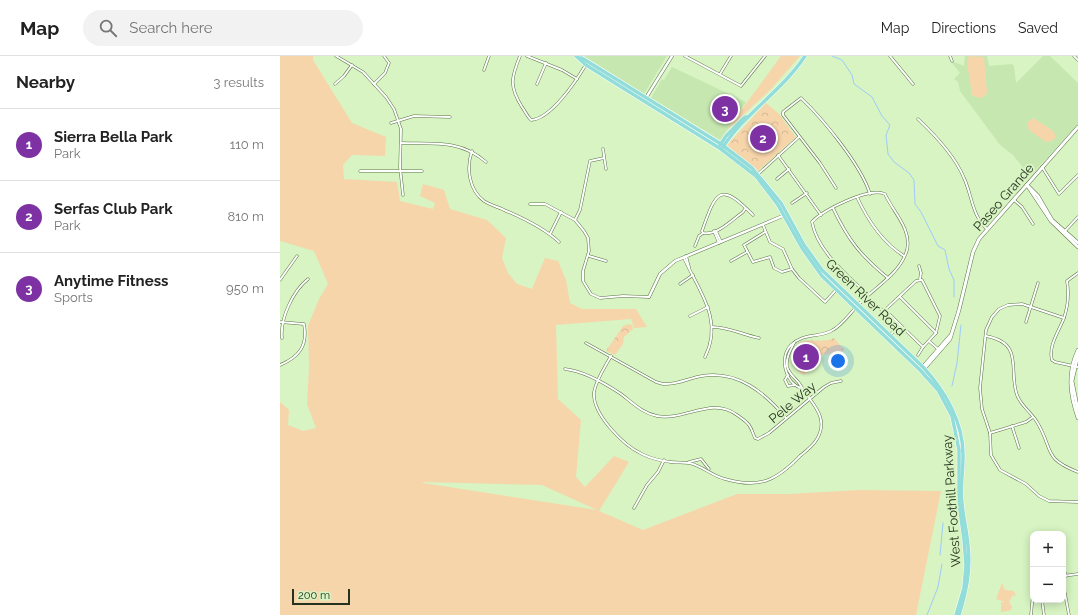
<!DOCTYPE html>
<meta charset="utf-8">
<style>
:root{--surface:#fff;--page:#f2f2f2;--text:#222;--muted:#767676;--line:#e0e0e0;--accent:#7d31a3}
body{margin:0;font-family:Raleway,sans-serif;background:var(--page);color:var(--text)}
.controls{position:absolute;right:12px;bottom:12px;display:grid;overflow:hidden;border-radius:8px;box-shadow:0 2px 10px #0003}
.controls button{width:36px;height:36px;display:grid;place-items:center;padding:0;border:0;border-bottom:1px solid var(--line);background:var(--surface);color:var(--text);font:20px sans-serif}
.scale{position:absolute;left:12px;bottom:10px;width:58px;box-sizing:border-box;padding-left:4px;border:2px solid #26311e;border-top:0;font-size:11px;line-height:14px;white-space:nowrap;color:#26311e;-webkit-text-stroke:3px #d7f4c2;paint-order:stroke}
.you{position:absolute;left:558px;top:305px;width:14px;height:14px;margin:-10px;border:3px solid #fff;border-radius:50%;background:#1a73e8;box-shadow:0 0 0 6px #1a73e833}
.badge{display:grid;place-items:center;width:26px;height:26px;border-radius:50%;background:var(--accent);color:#fff;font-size:13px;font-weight:700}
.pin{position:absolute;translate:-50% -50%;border:2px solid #fff;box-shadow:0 1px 4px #0006}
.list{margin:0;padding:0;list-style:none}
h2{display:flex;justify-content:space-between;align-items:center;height:52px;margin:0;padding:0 16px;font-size:17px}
h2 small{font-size:13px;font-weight:400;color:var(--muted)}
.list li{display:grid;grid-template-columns:26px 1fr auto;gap:12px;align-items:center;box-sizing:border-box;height:72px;padding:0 16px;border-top:1px solid var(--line)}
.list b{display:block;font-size:15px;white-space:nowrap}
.list p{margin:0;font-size:13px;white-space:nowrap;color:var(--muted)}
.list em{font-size:13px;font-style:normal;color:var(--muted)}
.icon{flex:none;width:22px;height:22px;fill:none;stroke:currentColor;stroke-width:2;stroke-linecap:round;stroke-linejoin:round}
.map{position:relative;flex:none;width:798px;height:559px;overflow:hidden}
header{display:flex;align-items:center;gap:24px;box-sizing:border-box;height:56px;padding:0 20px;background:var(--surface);border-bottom:1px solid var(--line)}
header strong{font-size:19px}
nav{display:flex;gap:22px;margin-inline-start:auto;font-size:14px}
.search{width:280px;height:36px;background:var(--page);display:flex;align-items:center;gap:10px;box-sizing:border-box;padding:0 14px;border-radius:22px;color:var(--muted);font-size:15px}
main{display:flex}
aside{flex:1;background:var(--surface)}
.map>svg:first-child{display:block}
.built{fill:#c7e7b0}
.grass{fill:#f7d5ab;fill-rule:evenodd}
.park{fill:url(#park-crowns)}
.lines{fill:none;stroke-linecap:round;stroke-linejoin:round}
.stream{stroke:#a0cafb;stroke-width:1}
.minor-casing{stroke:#5a7346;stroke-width:3}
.tertiary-casing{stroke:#5a7346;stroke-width:3.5}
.secondary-casing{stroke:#5a7346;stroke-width:4}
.primary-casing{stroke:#fff;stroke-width:4.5}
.minor{stroke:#fff;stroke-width:2}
.tertiary{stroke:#fff;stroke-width:2.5}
.secondary{stroke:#fff;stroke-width:3}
.primary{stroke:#92ddda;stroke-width:3.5}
.labels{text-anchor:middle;stroke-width:4;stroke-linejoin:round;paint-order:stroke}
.street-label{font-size:13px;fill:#26311e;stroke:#d7f4c2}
</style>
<header>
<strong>Map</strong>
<div class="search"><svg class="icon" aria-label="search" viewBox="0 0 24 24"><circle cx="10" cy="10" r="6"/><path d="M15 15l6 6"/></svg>Search here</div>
<nav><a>Map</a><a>Directions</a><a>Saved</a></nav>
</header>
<main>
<aside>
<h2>Nearby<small>3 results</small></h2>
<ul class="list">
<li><span class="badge">1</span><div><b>Sierra Bella Park</b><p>Park</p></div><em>110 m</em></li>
<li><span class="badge">2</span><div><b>Serfas Club Park</b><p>Park</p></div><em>810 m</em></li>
<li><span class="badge">3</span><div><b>Anytime Fitness</b><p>Sports</p></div><em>950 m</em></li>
</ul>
</aside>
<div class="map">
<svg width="798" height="559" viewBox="0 0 798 559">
<defs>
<pattern id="park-crowns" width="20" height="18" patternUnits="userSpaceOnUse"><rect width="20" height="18" fill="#f7d5ab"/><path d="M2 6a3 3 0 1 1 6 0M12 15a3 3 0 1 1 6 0" fill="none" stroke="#d4b793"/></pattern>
</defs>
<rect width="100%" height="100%" fill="#d7f4c2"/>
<g class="built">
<path d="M304,0H387L364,38Z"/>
<path d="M685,0H707L709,10L732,8L734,10L736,27L763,0H770L798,27V68L750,120L733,99L720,89L680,35L678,26L674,23L680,17L672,7L674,6L684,10Z"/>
<path d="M392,11L466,46L440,84L371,42L382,23L384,24Z"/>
</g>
<g class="grass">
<path d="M0,0H33V4L72,67L106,81L105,100L72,99L63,109L64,123L117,126L120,145L153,153L155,147L140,140L143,128L164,134L170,153L207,164L226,182L222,202L228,217L237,228L252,233L265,202L278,205L286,224L290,247L302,253H356L367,271L354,272L351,263L276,269L278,343L301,364L296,421L305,431L334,400L349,406L319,455L363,474L457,438H510L578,434L661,435L636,559H0V346L9,354L8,369L23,375L36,372L27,348L29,313L28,270L39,243L48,228L34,195L0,185ZM143,426L262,429L317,454L143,427Z"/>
<path d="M501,0H520L490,34L446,75Z"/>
<path d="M689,0L704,1L707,37C702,43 699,43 692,39L687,7Z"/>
<path d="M753,62L772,74L776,80L774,84L766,86L749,74L747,67Z"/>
<path d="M722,527L725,534L734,535L736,540L733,539L729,546L732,551L731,554L721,556V546H725L716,543Z"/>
</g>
<g class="park">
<path d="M486,47L499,58L516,81L478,115L447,89Z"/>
<path d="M349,268L352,269L353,273L344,281L343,288L335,299L326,295L343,270Z"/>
<path d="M554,282L565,295L542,299L524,319L517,314L513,301L518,288C528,281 542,288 554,282Z"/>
</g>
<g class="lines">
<g class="stream">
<path d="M552,0L562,4L572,19L574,28L592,41L602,60L610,69L606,79L608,98L614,106L629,117L634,124L635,148L641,156L658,190L665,194L669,213L674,224V241"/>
<path d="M672,330L677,307L681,269"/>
<path d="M660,499L663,467"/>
<path d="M647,559L658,531L662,508"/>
</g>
<defs>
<g id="minor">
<path d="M56,0L83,16L106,41L114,53L121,73L120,111L123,139"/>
<path d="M240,0C231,22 229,30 242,51C245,55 247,60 251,64C271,63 296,25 305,10"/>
<path d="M247,0L282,14L297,23"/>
<path d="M405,0L461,30L485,0"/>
<path d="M610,0L633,28"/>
<path d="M670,0L672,5"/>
<path d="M794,0L798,4"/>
<path d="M204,14L209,0"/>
<path d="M440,18L451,0"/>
<path d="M55,28L64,20L72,9"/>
<path d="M94,28L105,17L109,7L104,0"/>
<path d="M257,28L266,7"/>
<path d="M638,63C655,79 675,100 684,122C692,139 692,160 707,173"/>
<path d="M111,67L134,60L170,61"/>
<path d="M121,87C152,88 180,83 206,106"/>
<path d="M323,93L326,113"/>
<path d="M192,95C186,112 189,134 204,145C210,149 218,151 224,154C243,162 264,172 279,186"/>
<path d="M498,99L541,159"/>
<path d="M762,111L779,138L798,119"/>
<path d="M80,115H142"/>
<path d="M477,119L519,81"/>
<path d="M497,123L509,113"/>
<path d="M556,132L540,107L503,59V56L521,42C543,63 581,109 590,138"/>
<path d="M577,141C588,165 602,186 624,200"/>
<path d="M734,144L742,151L753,168"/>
<path d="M512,147L527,137"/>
<path d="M250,148H265L295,164L304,175L308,182L309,195L303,215V225L311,238L320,242L343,240L369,241"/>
<path d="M553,152C568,184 581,200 608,222"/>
<path d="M295,164L300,154L310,105L324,102"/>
<path d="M483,169L490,186L503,193L512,213L519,222L545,246L556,234"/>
<path d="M434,175L439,187"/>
<path d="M436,175L441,186"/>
<path d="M785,175L798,161"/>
<path d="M485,176L464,189L473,206L490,201L494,212L502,216L512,213"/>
<path d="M423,177C437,180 453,163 463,156L465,153"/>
<path d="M270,178L281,156"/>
<path d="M415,190L419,180L423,177L422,175C436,135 440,125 473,159"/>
<path d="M309,200L326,205"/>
<path d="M406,200L409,211"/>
<path d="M404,202C418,234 444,263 425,301"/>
<path d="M451,205L467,196"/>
<path d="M639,210L641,217L640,223"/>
<path d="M798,217L787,225C789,237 788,250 784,262C779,275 768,290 772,304L775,306L798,311"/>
<path d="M0,224L17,200"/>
<path d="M400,228L413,219"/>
<path d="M620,241L656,277"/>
<path d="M596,249L603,255L605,254"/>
<path d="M605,254L636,225L642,224L660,260L656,277L643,291L638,299"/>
<path d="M605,254L643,291"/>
<path d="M410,260L428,251"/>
<path d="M784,262L742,248L728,249L719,253L712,261L706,274L700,332L702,353L710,377L711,399L720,414L746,428L759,440L769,445L798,446"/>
<path d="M0,266L24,268C28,290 19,301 0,309"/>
<path d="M746,266L758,227"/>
<path d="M432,271C449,271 463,279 479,282"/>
<path d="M610,279L620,270"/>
<path d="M706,280C745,287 728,315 737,339C741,350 751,356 757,366C774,394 762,402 798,416"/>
<path d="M2,282C0,262 13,235 28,223"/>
<path d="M649,285L658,293"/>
<path d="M306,287L376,326L383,328C397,329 409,322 422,320C458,314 485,337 506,362"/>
<path d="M331,300C325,311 316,324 314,336C312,358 343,389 362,398C370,402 382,405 391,406C397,407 403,406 409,407C423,410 432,420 445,423C479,433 496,425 520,400C526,395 533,390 537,383C550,361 531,347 521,330C517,322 509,320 507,310C506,302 510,295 514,287"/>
<path d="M285,313C303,315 326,328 341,338C353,347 362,357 377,360C405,365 432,340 457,359C461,362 466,365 469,369C472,373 473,378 475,382L478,383L489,377L544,331L551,327L561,325"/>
<path d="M508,319L505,324L508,330L515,329"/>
<path d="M521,332C505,327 499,301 511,289C523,277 537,282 551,275C562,270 570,257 579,248C595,231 620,218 627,194C632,173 613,156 605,138C589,131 542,154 532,166C537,195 568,220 588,239"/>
<path d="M732,370L739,392"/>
<path d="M710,377L746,366L753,361"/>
<path d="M409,406L421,403L429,413"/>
<path d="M354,452L367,429L378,416L384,404"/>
<path d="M783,511L786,520"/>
<path d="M783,520L798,518"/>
<path d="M783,527L789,559"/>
<path d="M762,544L764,559"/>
<path d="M751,559L753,537"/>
</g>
<g id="tertiary">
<path d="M364,45L392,0"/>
<path d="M369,241L380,218L395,205L505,159"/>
</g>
<g id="secondary">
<path d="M747,129L771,165L798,191"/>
<path d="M747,129L758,140L772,164L798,187"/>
<path d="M798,294C787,317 790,339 798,362"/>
<path d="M798,299L792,325L798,355"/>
<path d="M642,312L670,280"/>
<path d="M643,314L670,283L679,254L693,196L699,183L798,71"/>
</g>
<g id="primary">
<path d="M296,0L306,9L441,93L476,120L498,149L522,192L542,220L640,314L658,334L672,360L679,394V448L684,483L686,509L684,532L676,559"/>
<path d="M299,2H302L441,88L472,112L501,147L524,189L542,214L643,311C665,335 684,367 683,401C683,417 680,432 682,447C683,461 687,475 688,490C691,514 686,536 679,559"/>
<path d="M440,89L446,80L465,61H468"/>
<path d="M443,91C465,57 502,35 525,0"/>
</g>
</defs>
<use href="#minor" class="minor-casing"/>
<use href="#tertiary" class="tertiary-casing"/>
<use href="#secondary" class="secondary-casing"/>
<use href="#primary" class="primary-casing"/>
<use href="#minor" class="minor"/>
<use href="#tertiary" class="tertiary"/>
<use href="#secondary" class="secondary"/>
<use href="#primary" class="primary"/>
</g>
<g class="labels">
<g class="street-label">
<text transform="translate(723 141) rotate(-49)" y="5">Paseo Grande</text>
<text transform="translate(586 241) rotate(44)" y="5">Green River Road</text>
<text transform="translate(512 346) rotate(-40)" y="5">Pele Way</text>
<text transform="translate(671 445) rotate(-94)" y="5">West Foothill Parkway</text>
</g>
</g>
</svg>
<div class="controls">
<button>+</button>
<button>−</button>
</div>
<div class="scale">200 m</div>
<div class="you"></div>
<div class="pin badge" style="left:526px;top:301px">1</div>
<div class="pin badge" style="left:483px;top:82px">2</div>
<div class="pin badge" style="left:445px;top:53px">3</div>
</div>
</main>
